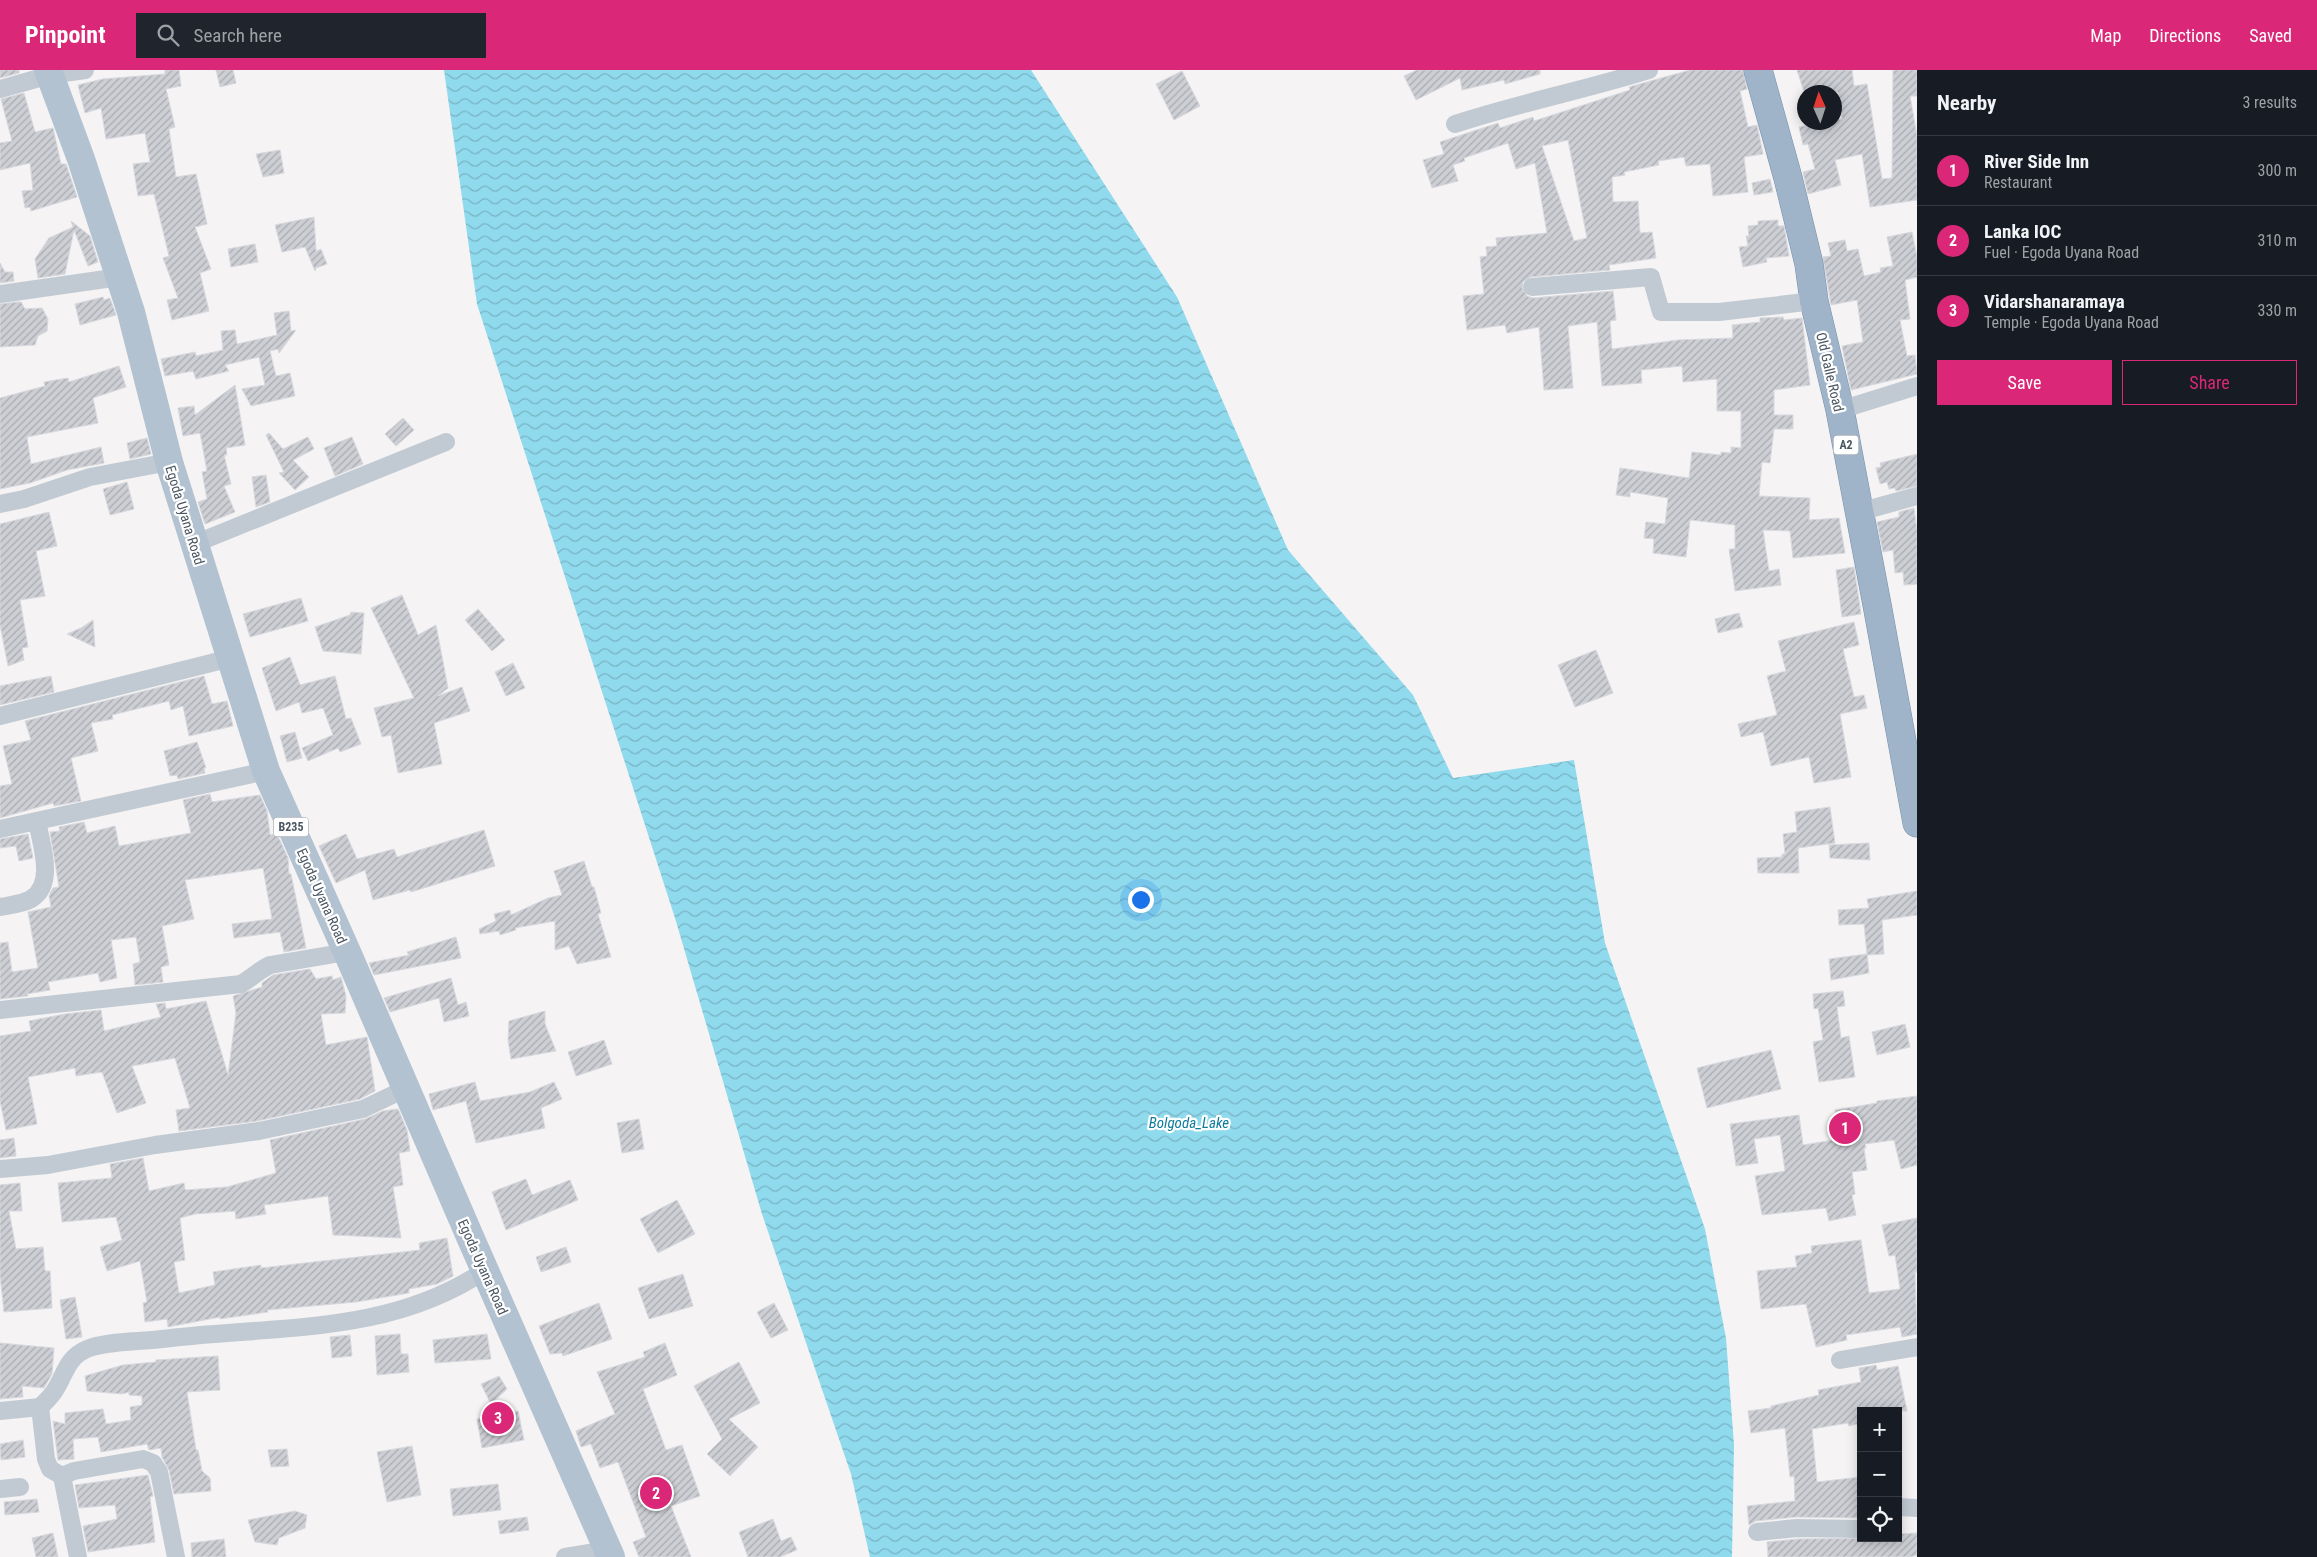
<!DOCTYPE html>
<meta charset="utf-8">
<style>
:root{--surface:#171b24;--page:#20242c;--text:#f1f3f6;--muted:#9ea1a6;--line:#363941;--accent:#db2777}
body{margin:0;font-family:"Roboto Condensed",sans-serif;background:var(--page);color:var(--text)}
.controls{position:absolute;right:15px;bottom:15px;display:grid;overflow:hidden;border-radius:0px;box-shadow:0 2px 12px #0003}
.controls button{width:45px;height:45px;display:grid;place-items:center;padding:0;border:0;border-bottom:1px solid var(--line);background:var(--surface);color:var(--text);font:25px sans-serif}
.compass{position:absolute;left:1797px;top:15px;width:45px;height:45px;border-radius:50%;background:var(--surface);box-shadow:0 2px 12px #0003;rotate:357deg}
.you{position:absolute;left:1140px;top:829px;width:18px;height:18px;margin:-12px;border:4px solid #fff;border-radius:50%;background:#1a73e8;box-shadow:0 0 0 8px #1a73e833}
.badge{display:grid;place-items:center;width:32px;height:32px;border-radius:50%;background:var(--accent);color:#fff;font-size:16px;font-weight:700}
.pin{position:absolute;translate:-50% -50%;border:2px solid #fff;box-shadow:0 1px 5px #0006}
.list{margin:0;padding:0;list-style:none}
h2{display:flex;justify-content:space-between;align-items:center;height:65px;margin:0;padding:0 20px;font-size:21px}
h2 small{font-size:16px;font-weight:400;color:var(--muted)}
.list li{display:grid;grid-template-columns:32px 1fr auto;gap:15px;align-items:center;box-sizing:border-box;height:70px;padding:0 20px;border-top:1px solid var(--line)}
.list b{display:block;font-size:19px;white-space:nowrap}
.list p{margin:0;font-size:16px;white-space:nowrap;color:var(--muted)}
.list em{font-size:16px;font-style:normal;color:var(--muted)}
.actions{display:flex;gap:10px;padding:15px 20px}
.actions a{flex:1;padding:11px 0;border:1px solid var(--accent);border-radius:0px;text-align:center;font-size:18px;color:var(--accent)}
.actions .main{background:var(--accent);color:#fff}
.icon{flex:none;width:28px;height:28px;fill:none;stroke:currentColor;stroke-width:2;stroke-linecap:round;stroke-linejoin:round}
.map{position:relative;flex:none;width:1917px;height:1487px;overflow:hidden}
header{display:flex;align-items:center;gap:30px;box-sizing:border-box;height:70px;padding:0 25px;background:var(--accent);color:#fff}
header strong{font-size:24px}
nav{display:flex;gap:28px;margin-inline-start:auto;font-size:18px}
.search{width:350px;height:45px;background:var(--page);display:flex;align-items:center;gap:12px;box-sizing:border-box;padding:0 18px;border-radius:0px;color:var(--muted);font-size:19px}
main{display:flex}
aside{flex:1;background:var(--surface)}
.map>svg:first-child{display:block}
.water{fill:url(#water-waves)}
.building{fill:url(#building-hatch);stroke:#d7d9de;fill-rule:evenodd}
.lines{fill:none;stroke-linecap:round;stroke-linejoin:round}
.trunk-casing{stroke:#7690ad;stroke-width:29}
.minor{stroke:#c1cad2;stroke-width:18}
.primary{stroke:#b3c2d1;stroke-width:28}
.trunk{stroke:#9fb4c9;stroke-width:28}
.labels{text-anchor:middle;stroke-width:4.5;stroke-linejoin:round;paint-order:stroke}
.shield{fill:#fff;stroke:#808990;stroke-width:1}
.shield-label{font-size:12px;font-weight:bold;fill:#4a5661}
.street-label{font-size:14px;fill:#4a5661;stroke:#fff}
.water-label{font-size:15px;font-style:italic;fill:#0c7c9b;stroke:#fff}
</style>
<header>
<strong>Pinpoint</strong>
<div class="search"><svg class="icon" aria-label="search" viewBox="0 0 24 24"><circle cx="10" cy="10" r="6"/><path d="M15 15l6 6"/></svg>Search here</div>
<nav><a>Map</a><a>Directions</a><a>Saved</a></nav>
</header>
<main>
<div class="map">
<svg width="1917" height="1487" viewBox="0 0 1917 1487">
<defs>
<pattern id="water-waves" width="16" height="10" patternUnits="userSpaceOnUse" patternTransform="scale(1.25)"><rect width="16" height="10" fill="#90daee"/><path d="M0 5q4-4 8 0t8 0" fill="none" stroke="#78b4c4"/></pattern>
<pattern id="building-hatch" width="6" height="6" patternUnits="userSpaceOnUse" patternTransform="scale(1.25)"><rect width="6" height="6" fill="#cdcfd5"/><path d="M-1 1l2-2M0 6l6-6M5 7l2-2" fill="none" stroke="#a8abb0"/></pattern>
</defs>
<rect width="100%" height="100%" fill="#f5f3f3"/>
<path class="water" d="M444,0H1031L1177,227L1288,480L1413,625L1453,708L1574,690L1605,873L1705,1159L1726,1268L1734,1375L1732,1487H870L851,1404L762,1144L675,848L477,234Z"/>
<g class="building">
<path d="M0,0H19V3L0,8Z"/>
<path d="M165,0H179L181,16L166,19L175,57L169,59L176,107L196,104L207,154L195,157L211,199L200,203L209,241L172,250L167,230L178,228L163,188L169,186L154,124L138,126L133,94L150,92L145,63L106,69L101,38L85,43L78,15L103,9L165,4Z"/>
<path d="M216,0H233L236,13L220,17Z"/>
<path d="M1417,0H1540V4L1505,14L1504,10L1462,20L1460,8L1416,30L1404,6Z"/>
<path d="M1690,0H1743L1747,19L1740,21L1748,57L1757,55L1763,84L1744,87L1748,122L1713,126L1710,94L1686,96L1684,87L1658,91L1659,95L1624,102L1625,105L1612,107L1613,132L1638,131L1640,163L1652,162L1656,188L1609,195L1610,200L1531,207L1523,212L1522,218L1527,226L1533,228L1613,221L1616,250L1610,251L1612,279L1678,270L1733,268L1732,255L1760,252V248L1783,247L1784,250L1802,248L1810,315L1774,320V345H1793V359H1774L1770,393L1762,392L1759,426L1810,428L1809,450L1839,448L1845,483L1793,488L1790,461L1763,460L1769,501L1779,499L1781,515L1735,521L1729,479H1735V455L1690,450L1686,487L1653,483L1654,469L1644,468L1646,452L1665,454L1668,428L1630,422V427L1616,425L1620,398L1689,408L1692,382L1721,385V382L1731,383V377L1741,378V341H1717V309L1683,312L1682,296L1641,300L1642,313L1602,316L1597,252L1568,256L1573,318L1544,320L1539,257L1507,263L1505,255L1467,260L1463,226L1484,224L1480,187L1487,186L1486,177L1497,176L1496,168L1547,163L1535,93L1516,99L1508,73L1464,88L1465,91L1453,95L1458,111L1432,118L1423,90L1444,84L1440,72L1498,53L1500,58L1533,47L1534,51L1630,20L1629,17ZM1568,70L1587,168L1574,171L1542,76Z"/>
<path d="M1797,0H1852L1854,16L1867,14L1882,109L1892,108L1893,0H1917V26H1910L1917,66V130L1870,137L1862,84L1835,90L1841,115L1808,124L1803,102L1815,99L1808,74L1803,75L1799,57L1842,49L1838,22H1804Z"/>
<path d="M1182,1L1200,36L1174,50L1156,14Z"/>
<path d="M24,23L35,62L53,58L61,94H66L77,127L31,141L30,137L25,138L22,121L33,120L30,93L0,100V73L12,71L1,29Z"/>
<path d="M280,80L284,103L263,107L256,84Z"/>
<path d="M1770,109L1773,122L1754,125L1752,113Z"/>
<path d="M314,147L316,181L321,179L327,194L316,198L315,201L305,177L282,182L275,155Z"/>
<path d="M1778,150V156H1784L1789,186L1766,188L1767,192L1743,197L1739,177L1748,176L1746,166H1749L1748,156L1758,155V151Z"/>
<path d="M71,151L90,166L98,192L88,196L74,160L65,204L38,208L35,189L49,168L73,157Z"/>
<path d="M1912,162L1917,187V207L1905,210L1910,249L1900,250L1907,286L1915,285L1917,304L1851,320L1842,276L1863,272L1857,230L1831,235L1823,187L1831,186L1828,173L1845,170L1847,181L1858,179L1864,206L1881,202L1880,198L1893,196L1887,167Z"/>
<path d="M255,174L258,192L231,197L228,179Z"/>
<path d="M0,193L5,202H13L14,211L0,213Z"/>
<path d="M103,227L104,230L110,228L116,245L80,255L75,234Z"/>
<path d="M16,232H21L25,239L42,238L48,249L47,261L38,266L35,275L0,277V234Z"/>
<path d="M289,241L291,261L296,260L279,283L278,279L270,281L276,306L290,303L295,326L251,336L242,319L265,315L259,287L225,295L229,301L196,309L193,301L165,306L161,289L195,282L196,286L223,280L221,261L235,260L237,274L277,265L274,243Z"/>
<path d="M119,296L126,317L93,328L98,353L27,367L31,394L101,377L104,393L67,400L30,413L0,419V328L45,316L44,312L68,308L69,312Z"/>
<path d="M235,315L245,375L226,378L227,385H224L231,414L224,416L235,442L205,454L198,432L207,429L202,402L207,401L200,363L183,366L178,338L194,336L195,345Z"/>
<path d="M403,348L414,360L396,376L385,364Z"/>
<path d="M269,363L283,379L308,367L314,379L293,390L309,407L295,420L279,403L284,402L266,365Z"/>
<path d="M352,367L363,394L335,406L324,378Z"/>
<path d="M147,368L151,384L130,389L127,373Z"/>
<path d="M1917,384V416L1896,421L1895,418L1889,419L1887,412L1880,414L1876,398L1881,397L1880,393Z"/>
<path d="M266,405L270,432L256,437L252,407Z"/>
<path d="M127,412L134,439L110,445L103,419Z"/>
<path d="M1914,438L1917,461V514L1904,515L1903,502L1895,503L1893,480L1883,482L1877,452L1899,447V442Z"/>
<path d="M49,442L57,476L36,481L45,526L20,530L28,577L22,578L24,590L8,596L0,555V454Z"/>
<path d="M1854,497L1861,544L1842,547L1836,500Z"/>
<path d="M402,525L418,565L436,555L448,618L438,626L462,617L470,641L434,653L442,694L398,703L391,665L382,667L374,638L414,628L371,538Z"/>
<path d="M301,528L308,551L250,567L243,544Z"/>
<path d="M478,539L505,570L492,581L465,550Z"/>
<path d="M351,542L364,543L361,584L323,581L315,557L350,545Z"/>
<path d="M1739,543L1743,557L1718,563L1715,549Z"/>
<path d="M93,550L95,577L67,564L81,558Z"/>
<path d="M1854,552L1859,575L1843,579L1854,627L1864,625L1867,638L1840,644L1851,707L1814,713L1809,687L1771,696L1763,662L1741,667L1738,654L1777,645L1767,606L1786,601L1778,571Z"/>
<path d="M1596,580L1613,623L1575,637L1558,595Z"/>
<path d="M290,587L300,615L335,606L346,649L351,648L361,674L340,682L338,678L308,691L302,678L333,665L323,638L302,643L299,632L276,641L262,598Z"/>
<path d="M513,593L525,618L506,626L495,602Z"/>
<path d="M51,606L54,622L0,635V616Z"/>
<path d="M204,606L212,634L227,631L233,656L189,666L183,636L171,640L169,631L112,645L113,649L91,653L98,681L71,688L81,731L54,736L53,733L0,748V716L12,714L3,676L31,670L25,651Z"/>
<path d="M295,662L302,688L287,692L280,666Z"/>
<path d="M197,672L206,698H204L205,703L178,709L177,705L170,706L164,681Z"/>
<path d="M210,724L212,732L260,725L267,741L270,765L277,764L288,788L289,804H291L306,878L284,882L280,862L234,868L232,854L272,849L263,798L185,810L194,849L162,856L169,895L161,897L163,912L135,915L133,894L140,892L136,867L111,870L117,908L100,912L98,903L48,912L50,920L27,924L28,926L0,929V873L8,872L12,902L38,898L28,842L51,837L49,826L53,818L59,817L50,762L60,761L59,757L84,752L87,763L115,756L119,776L191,763L183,730Z"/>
<path d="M1830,737L1835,773L1798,778L1799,803H1758L1757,788L1782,787V784H1785L1783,764L1797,762L1795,742Z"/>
<path d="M484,760L495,796L411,822L410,820L373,830L365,800L336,813L319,776L346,764L357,789L394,779L397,787Z"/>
<path d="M28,764L33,788L19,791L16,776L0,778V769Z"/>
<path d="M1869,773L1870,790L1830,788L1829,775Z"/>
<path d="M584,791L592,817H594L601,843L598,844L611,887L577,894L569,876L555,880V851L515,858L516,860L500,865L499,861L480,864L479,859L496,851L494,844L510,840L511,845L548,828L562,825L554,801Z"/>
<path d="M1917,821V845L1882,850L1884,884L1867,885L1864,854L1839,855L1838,840L1869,838L1867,829Z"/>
<path d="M456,867L461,888L374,905L369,893L409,885L407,882Z"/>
<path d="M1867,884L1869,903L1831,910L1829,889Z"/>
<path d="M310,899L316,909L332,906L333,910L341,907L346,926L345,943L321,944L326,975L367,967L375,1021L360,1029L257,1051L179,1061L176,1040L190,1038L175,988L132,996L146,1033L117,1043L102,1002L76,1006L75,998L28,1007L37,1054L6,1060L0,1031V966L31,961L29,951L65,944L101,940L104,961L161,947L156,934L165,933L166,939L206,931L228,1005L236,943L233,926L262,917V913L273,905Z"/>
<path d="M451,908L458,935L466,932L469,946L444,952L439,928L390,942L384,928Z"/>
<path d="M1843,921L1845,936L1837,937L1841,968L1849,966L1855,1007L1819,1012L1813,972L1823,970L1818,938L1814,939L1813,924Z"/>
<path d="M545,941V954L556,981L511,989L508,970L509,951Z"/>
<path d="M1905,954L1910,977L1877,985L1872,962Z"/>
<path d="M604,970L612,994L576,1006L568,982Z"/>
<path d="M1771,980L1781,1019L1707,1038L1697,998Z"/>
<path d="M475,1012L480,1031L530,1022L554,1012L562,1029L541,1038L545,1058L476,1073L466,1031L433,1040L429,1024Z"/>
<path d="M1917,1026V1095L1901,1099L1894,1070L1865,1074L1866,1078H1864L1867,1100L1852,1102L1855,1124L1852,1125L1856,1145L1829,1151L1826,1138L1762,1145L1755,1106L1785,1101L1780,1065L1754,1069L1758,1093L1736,1096L1730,1054L1799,1045L1803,1075L1840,1069L1835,1040L1877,1033V1031Z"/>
<path d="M398,1039L407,1060L410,1081L399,1083L403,1115L393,1117L401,1168L333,1165L328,1126L264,1135L266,1144L236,1149L235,1141L195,1144L180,1148L185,1190L174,1192L179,1223L215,1215L213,1202L261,1195V1198L420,1180L419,1173L447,1168L453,1206L437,1214L409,1219V1223L356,1232L267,1240L268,1242L220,1249V1247L168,1257L167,1249L145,1252L143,1233L147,1232L140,1191L107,1201L100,1177L122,1170L116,1147L62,1152L58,1113L112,1108L110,1094L143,1088L149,1121L184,1113L185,1120L227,1117L276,1103L270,1070L365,1049L383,1041Z"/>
<path d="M639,1049L644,1079L622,1083L617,1053Z"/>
<path d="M14,1068L16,1086L0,1088V1070Z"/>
<path d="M526,1109L532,1125L570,1110L578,1130L506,1160L492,1122Z"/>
<path d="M20,1113L22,1141H9L16,1179L43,1177L45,1201H50L52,1238L4,1242L0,1205V1115Z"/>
<path d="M677,1130L695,1164L658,1183L640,1149Z"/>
<path d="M1917,1148V1202H1915L1917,1264L1902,1267L1900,1257L1846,1265L1847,1270L1816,1277L1806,1234L1761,1239L1757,1201L1797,1197L1795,1186L1812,1183L1811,1176L1861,1170L1869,1223L1900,1219L1895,1185L1889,1186L1882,1155Z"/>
<path d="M566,1177L571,1192L541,1202L536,1187Z"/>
<path d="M683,1204L693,1236L649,1249L638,1218Z"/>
<path d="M75,1227L82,1267L66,1269L60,1230Z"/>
<path d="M599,1233L612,1269L563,1286L562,1283L550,1284L539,1256Z"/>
<path d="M774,1233L788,1260L771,1268L757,1242Z"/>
<path d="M400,1264L401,1284H408L409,1302L377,1305L375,1266Z"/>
<path d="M487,1264L491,1289L435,1293L433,1270Z"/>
<path d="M350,1265L352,1286L332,1288L330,1267Z"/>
<path d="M0,1273L54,1278L52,1304L44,1318L22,1316L23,1327L0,1329Z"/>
<path d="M665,1273L677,1305L643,1319L666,1380L682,1375L700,1426L671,1436L691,1487H639L633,1472L646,1467L618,1392L600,1398L591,1374L581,1377L576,1361L615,1344L597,1302L645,1287L643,1282Z"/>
<path d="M218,1286L220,1320L187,1322L196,1380H198L202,1401L210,1408L211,1421L174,1424L169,1400L162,1387L161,1378L149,1380L147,1374L101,1382L98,1367L73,1369L74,1389L58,1390L53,1351L65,1354V1343L103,1339L106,1354L131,1350L130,1337L142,1335V1326L129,1325V1322L122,1324L87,1321L85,1306L123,1295L156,1292V1290Z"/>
<path d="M739,1292L760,1333L729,1349L758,1377L730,1406L707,1384L722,1369L694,1316Z"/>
<path d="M1876,1295L1877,1300L1898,1296L1907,1341H1861V1353L1849,1356L1848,1353L1812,1359L1817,1412L1861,1407V1448L1796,1447L1756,1451L1749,1455L1747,1436L1795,1431L1794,1406L1790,1407L1785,1358L1751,1363L1748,1341L1771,1338V1336L1819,1325L1818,1320L1861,1312L1859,1298Z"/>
<path d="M499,1306L507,1319L491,1334L481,1314Z"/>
<path d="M518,1341L524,1370L482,1378L477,1349Z"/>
<path d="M23,1370L25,1387L1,1390L0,1374Z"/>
<path d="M412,1376L421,1425L387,1432L377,1382Z"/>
<path d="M287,1379L289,1396L271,1397L268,1380Z"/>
<path d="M148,1405L153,1426L150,1427L155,1472L88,1482L83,1456L117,1449L115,1435L79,1438L75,1415Z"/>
<path d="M498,1414L501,1440L453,1446L450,1419Z"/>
<path d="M37,1429L39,1442L5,1445L4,1432Z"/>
<path d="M295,1441L307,1445L305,1458L279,1468L277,1475L255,1472L248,1450Z"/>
<path d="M527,1447L529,1460L500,1464L498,1451Z"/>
<path d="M773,1449L781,1471L791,1467L797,1480L780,1487H748L739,1462Z"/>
<path d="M53,1463L58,1487H36L32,1468Z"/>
<path d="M1917,1463V1485L1910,1487H1768L1767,1472L1797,1469L1899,1468V1464Z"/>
<path d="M224,1469L226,1487H192L191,1473Z"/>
</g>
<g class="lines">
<defs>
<path id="trunk" d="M1758,0L1788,108L1809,194L1814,231L1840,340L1878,540L1917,753"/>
</defs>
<use href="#trunk" class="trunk-casing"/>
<g class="minor">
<path d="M0,19L50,5L85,0"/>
<path d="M1455,54C1519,33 1585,20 1649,0"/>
<path d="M1532,217L1651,207L1661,242H1719L1814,231"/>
<path d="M0,224L120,207"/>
<path d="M1840,340L1917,316"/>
<path d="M0,434L24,429L90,407L169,392"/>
<path d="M1859,442L1917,426"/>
<path d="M194,474L446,372"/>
<path d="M0,646L231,588"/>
<path d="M0,759L266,701"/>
<path d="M0,837C9,835 23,834 31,829C56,814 41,774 37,751"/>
<path d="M0,940L241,914C252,908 259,900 270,895L347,882"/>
<path d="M0,1099L48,1095L155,1075L259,1061L363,1039L407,1018"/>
<path d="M1840,1290L1917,1277"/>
<path d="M40,1337C45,1332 51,1327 55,1320C65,1305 67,1287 87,1279C106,1271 140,1272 162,1269C273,1255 387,1266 484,1201"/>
<path d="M40,1337L46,1389L50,1399L62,1406L78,1487"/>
<path d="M0,1341L40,1337"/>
<path d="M62,1406L74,1401L143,1389L153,1393L159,1402L176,1487"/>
<path d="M0,1419L20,1417"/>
<path d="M1898,1437L1917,1438"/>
<path d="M1757,1462L1797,1458L1861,1459"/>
<path d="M565,1487L608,1480"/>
</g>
<path class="primary" d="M48,0L81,89L131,242L169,392L266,701L347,882L471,1169L611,1487"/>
<use href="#trunk" class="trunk"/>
</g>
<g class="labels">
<g class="shield">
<rect x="1833.5" y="365.5" width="25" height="19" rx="4"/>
<rect x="273.5" y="747.5" width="35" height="19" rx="4"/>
</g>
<g class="shield-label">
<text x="1846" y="379">A2</text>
<text x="291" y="761">B235</text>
</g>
<g class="street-label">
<text transform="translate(1830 302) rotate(77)" y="5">Old Galle Road</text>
<text transform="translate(185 445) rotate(73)" y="5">Egoda Uyana Road</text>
<text transform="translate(322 826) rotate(66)" y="5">Egoda Uyana Road</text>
<text transform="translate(483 1197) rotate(66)" y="5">Egoda Uyana Road</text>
</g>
<g class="water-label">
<text x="1189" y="1058">Bolgoda_Lake</text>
</g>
</g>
</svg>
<div class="controls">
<button>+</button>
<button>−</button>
<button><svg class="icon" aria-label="locate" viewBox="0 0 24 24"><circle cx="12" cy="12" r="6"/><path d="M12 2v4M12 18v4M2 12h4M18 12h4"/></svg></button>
</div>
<svg class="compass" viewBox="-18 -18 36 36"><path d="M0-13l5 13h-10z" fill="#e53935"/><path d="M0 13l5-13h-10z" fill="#9ea1a6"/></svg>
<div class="you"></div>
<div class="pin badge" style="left:1845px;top:1058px">1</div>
<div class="pin badge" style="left:656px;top:1423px">2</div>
<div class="pin badge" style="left:498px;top:1348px">3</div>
</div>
<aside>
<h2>Nearby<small>3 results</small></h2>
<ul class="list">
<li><span class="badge">1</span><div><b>River Side Inn</b><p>Restaurant</p></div><em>300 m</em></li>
<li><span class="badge">2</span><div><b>Lanka IOC</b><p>Fuel · Egoda Uyana Road</p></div><em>310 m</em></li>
<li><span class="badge">3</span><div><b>Vidarshanaramaya</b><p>Temple · Egoda Uyana Road</p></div><em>330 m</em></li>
</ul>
<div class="actions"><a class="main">Save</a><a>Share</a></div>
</aside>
</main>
